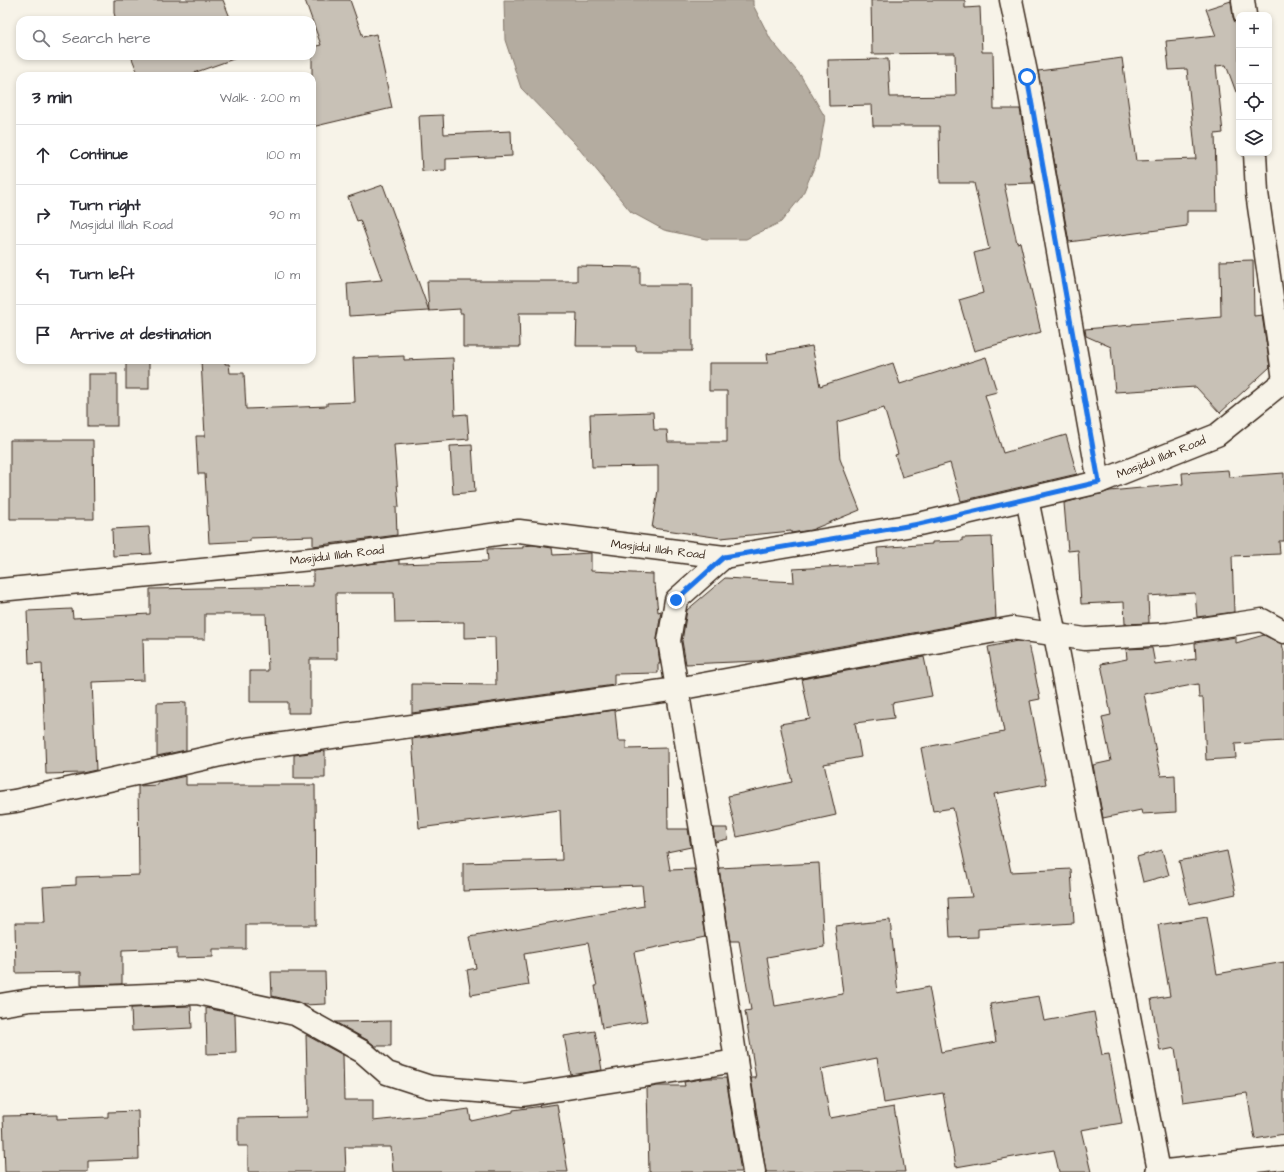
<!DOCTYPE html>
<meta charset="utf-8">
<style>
:root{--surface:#fff;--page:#f7f7f7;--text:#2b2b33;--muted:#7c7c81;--line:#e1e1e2}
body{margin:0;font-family:"Architects Daughter",sans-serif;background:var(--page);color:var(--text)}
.controls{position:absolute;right:12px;top:12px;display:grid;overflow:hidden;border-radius:8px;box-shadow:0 2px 6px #0003}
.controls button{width:36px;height:36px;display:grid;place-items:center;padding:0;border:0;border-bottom:1px solid var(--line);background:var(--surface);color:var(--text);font:20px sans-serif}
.stop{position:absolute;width:12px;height:12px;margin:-9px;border:3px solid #1a73e8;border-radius:50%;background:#fff}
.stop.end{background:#1a73e8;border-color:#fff;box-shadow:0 1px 4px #0008}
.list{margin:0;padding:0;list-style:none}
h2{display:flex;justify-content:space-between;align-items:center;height:52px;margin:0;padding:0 16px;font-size:17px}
h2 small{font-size:13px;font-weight:400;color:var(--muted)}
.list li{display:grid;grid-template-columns:26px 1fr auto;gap:12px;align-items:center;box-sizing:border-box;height:60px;padding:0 16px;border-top:1px solid var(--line)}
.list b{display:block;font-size:15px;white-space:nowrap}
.list p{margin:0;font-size:13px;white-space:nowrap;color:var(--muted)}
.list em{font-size:13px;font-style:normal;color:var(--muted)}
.icon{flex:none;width:22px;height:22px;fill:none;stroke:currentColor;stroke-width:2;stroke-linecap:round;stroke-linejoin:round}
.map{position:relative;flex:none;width:1284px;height:1172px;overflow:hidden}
.search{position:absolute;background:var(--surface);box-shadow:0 2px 6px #0003;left:16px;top:16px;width:300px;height:44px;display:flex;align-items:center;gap:10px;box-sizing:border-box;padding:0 14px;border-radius:12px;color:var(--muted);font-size:15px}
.panel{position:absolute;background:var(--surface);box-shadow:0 2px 6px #0003;left:16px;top:72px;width:300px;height:292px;border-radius:12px}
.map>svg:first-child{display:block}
.water{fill:#b4aca0;stroke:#84786c}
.building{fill:#c8c1b6;stroke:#3b2a1e}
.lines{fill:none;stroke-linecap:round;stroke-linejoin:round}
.street-casing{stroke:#3b2a1e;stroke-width:25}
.street{stroke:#f7f3e8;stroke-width:22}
.route{stroke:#1a73e8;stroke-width:5}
.labels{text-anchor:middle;stroke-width:4;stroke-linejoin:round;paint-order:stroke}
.street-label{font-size:12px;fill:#3b2a1e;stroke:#f7f3e8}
</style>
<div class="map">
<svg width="1284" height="1172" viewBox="0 0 1284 1172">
<rect width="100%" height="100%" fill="#f7f3e8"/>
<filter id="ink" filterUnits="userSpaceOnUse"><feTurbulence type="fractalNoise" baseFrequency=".025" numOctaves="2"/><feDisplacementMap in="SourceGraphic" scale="8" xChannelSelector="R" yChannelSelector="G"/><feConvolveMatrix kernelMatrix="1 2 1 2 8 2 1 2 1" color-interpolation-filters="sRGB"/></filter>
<g filter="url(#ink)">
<path class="water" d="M504,0H753V5L771,40L801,76L825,117L818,158L802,196L781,222L746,239H706L664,230L631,212L575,144L521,88L505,40Z"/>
<g class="building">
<path d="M114,0H223L231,20H116L114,13Z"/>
<path d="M305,0H350L363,37L376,34L392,108L312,127V47L321,45Z"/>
<path d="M871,0H965V8L980,7L982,52H993L994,109H1020L1033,183L1004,184L1017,243L1020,242L1041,332L974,351L959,300L983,293L974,253L989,249L974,183H940L939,126H873L872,105L829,106L828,60L888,59L890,97L956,96L955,53L872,54Z"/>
<path d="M1231,1L1233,17L1235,22L1239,26V92H1236L1226,65L1216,66L1223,133L1215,134L1217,211H1187V226L1069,242L1038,71L1086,65V63L1122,58L1136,161L1196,159L1187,69L1169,70L1166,41L1216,36L1206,9Z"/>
<path d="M131,56H242L185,76H139Z"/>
<path d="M443,115L444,134L511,131L512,156L446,159V170L422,171L419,116Z"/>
<path d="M383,185L429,311L427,281H577V266L640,267V285H692V351H636V346H576L577,313H519L520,347H463V313H460V309L349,316L347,283L382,280L360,220L357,221L348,197Z"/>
<path d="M1253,260L1254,316L1262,315L1270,367L1220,413L1196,387L1115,392L1111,347L1086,336L1085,329L1132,325V324L1221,317L1220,261Z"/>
<path d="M812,346L820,386L893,363L900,384L986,357L997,392L985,395L1003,453L1066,435L1077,474L961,501L950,463L902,477L895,455L898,454L884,408L837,422L840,459L860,510L811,530L791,533V531L721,538L652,528L658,490V466L592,467L590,414L653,412L654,430H667L668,442H727V391H709V363H768L767,354Z"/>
<path d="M404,356V360L453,358L455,415L467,414L469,439L394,445L399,507H396L397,535L313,546V536L250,538V541L209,543L205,474H198L196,436H205L201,360H225V364H229L230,373H244L246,409L327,406V403L355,402L353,358Z"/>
<rect x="126" y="360" width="23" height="29"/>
<rect x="88" y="374" width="29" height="52"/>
<path d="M10,440H93L94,519H10Z"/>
<path d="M472,445L475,492L453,494L450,446Z"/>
<path d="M1228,470L1229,477L1284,473V541H1279L1280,554L1232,556L1234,612L1197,617L1195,593L1148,596L1149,623L1125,624L1124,602L1081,604L1078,550L1068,551L1064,503L1110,491L1183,484L1182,473Z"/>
<path d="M149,527L151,554L113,556L112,529Z"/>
<path d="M992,537L996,618L758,661L686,664L682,641L687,610L725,578L794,582L793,569L878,564L877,548L932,544V542L962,541V538Z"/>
<path d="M533,545L552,548L553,555L591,553V571L653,574V584H655L658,612L661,611L657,639L660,664H658V673L614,674V685L412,713V684L496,685L495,637L464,638V622L395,623L394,593H336L337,659H310V713H288V702H250V671H268L266,614H205V639H143L144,680L92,682L96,770L82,773L46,774L42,663L29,664L27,611L72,609L73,618L150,614V589L313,586V571L399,560V564L488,561L487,549L523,548V546Z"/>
<path d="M1264,635L1282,644L1284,652V741L1235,744L1236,758L1206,760L1203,698H1199L1198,684L1144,694L1161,776L1175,775L1176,812L1142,814L1141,810L1103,818L1093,765L1111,761L1102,717L1111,715L1101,664L1127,659L1126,649L1152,648L1155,664L1196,659L1195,643L1236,637V643Z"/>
<path d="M1017,641L1029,643L1040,699L1030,701L1046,784L994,794L1011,872L1071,869L1074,923L978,929V937L950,938L948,898L972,897L953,808L933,811L921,748L1004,732L988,647Z"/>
<path d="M924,657L932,696L892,703L894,718L855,723L861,757L824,764L836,815L737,837L728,796L792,782L780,724L810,719L802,679Z"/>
<path d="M186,702V750L157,756V703Z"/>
<path d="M615,710L618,741H626V749L667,748L668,829H688L691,847L667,852L670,870L694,869L705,937L634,952L647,1021L602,1028L595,986H597L588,943L524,954L529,985L471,995L467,970L476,968L470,937L644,906L642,885L463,891V863L562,860L560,810L419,828L412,739Z"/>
<path d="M325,751V778H294V755Z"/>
<path d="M186,776V785H315L316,925H246V949H213V957L177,958V948L122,950V984L81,985V972L16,973L15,923H45L43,887L76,885V877L139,875L138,786L158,785V782Z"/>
<path d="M713,828H727L728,839L715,842Z"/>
<path d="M1162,850L1169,875L1143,882L1137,857Z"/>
<path d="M1227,851L1236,894L1189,904L1179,861Z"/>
<path d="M819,863L824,947L767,957L775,1006L843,994L835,926L890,920L898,993L929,987L941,1052L996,1042L990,1004L1039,996L1044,1021L1094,1012L1102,1055L1109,1054L1122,1123L1081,1130L1091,1172H1059L1054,1150L956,1167L943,1093L884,1103L877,1058L821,1069L830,1118L894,1107L905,1172H766L751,1078H756L745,1011L751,1010L739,941H730L719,868Z"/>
<path d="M1207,917L1217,974L1284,962V1134L1255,1139L1247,1093L1183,1102L1175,1048L1160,1051L1151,999L1170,996L1158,925Z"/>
<path d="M271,972H325L326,1004L304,1005L298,1002L272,996Z"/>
<path d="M191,1006L192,1028L132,1031L131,1008Z"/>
<path d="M206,1008L235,1014L236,1053L207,1054Z"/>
<path d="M391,1021V1046H375L369,1041L335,1022Z"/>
<path d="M595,1031L602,1070L571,1075L564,1036Z"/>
<path d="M306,1035L343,1055L344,1100H373V1121L442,1114L441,1113L469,1109L471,1121L513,1112V1110L557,1104L568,1172H393L391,1147H345L346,1172H248V1146H238V1118L307,1117V1111H308Z"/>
<path d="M706,1078H726L741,1172H649L647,1088L657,1086H685L684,1082Z"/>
<path d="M138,1111L139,1159L88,1161V1172H5L3,1116L57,1115V1119L108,1117V1112Z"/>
</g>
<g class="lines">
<defs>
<g id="street">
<path d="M1011,0L1027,77L1099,482"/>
<path d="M1243,0L1245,15"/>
<path d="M1255,153L1257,193L1284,380"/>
<path d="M1027,499L1055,635L1159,1171"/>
<path d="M724,557L676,600L669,641L701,830L742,1100L754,1172"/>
<path d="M0,590L331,557L519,531L724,557L919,524L1099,482L1217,435L1284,381"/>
<path d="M0,803L15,801L247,749L677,689L1012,628L1085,639L1169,634L1262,620L1284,632"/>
<path d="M0,1005L30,1000L197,993L295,1014L363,1052L387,1073L430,1087L523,1095L736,1061"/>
<path d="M1157,1172L1284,1158"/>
</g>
</defs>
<use href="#street" class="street-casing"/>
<use href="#street" class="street"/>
</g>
</g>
<g class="lines" filter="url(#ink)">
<path class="route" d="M676,600L724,557L919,524L1099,482L1027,77"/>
</g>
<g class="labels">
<g class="street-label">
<text transform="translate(1161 457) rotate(-22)" y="4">Masjidul Illah Road</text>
<text transform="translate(658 549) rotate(7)" y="4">Masjidul Illah Road</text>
<text transform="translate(337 555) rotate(-7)" y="4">Masjidul Illah Road</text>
</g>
</g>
</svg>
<div class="controls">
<button>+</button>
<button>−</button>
<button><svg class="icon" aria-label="locate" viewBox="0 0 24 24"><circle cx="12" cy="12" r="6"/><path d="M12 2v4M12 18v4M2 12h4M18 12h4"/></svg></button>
<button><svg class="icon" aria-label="layers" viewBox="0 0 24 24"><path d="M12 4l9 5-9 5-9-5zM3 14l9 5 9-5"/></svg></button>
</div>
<div class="stop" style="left:1027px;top:77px"></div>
<div class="stop end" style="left:676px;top:600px"></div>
<div class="search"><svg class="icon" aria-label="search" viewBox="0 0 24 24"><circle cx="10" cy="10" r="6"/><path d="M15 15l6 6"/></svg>Search here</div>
<section class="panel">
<h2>3 min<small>Walk · 200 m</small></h2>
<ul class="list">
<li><svg class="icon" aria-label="ahead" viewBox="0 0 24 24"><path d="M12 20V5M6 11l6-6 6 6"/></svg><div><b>Continue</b></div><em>100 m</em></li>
<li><svg class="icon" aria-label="right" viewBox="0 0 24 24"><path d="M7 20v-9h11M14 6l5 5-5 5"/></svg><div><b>Turn right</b><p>Masjidul Illah Road</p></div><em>90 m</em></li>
<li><svg class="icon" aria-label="left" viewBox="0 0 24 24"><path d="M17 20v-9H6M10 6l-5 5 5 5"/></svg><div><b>Turn left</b></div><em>10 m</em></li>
<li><svg class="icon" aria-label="arrive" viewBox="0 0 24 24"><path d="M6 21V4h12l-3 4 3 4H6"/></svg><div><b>Arrive at destination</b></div></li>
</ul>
</section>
</div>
